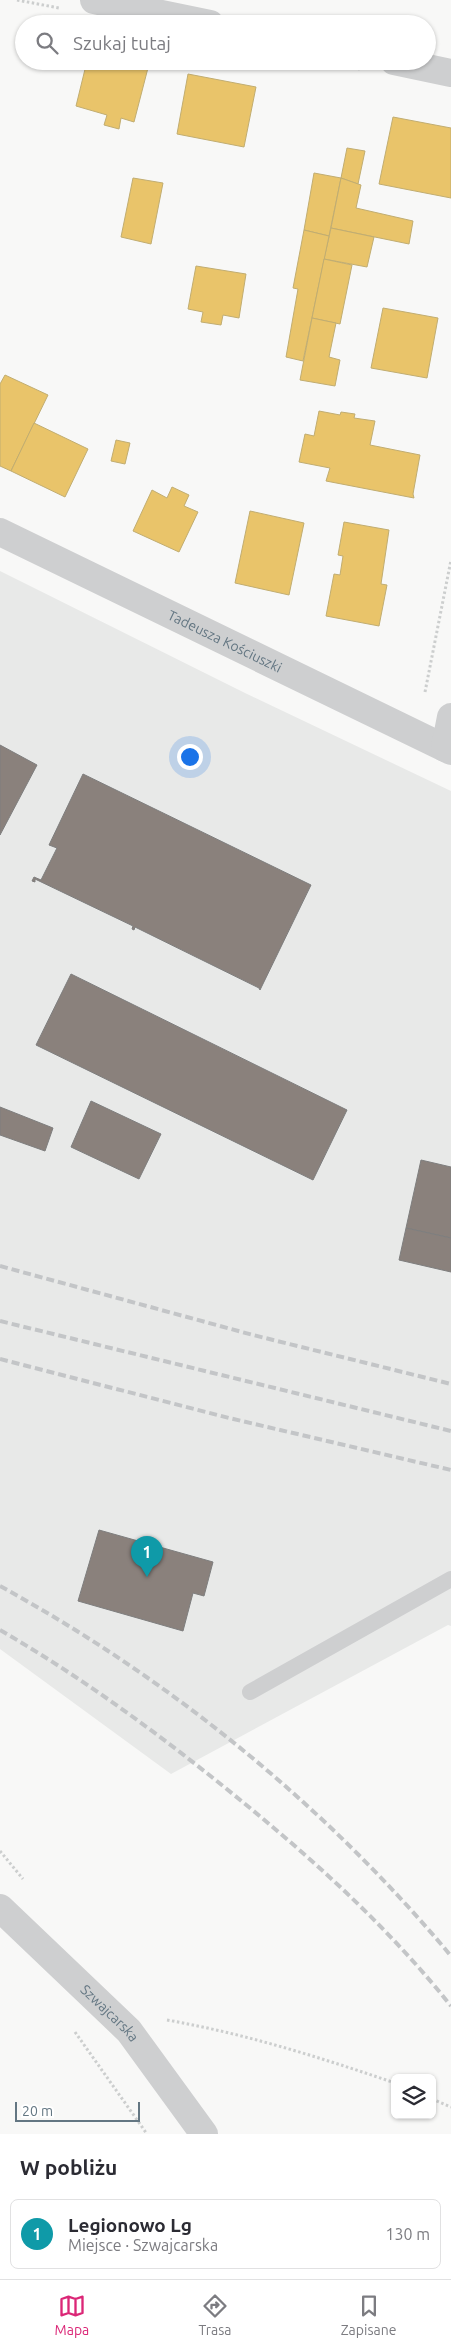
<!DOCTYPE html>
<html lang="pl">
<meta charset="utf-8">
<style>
:root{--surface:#fff;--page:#f2f2f3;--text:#2b2b33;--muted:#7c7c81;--line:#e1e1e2;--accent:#db2777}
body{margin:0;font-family:Ubuntu,sans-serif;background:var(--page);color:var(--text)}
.controls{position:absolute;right:15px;bottom:15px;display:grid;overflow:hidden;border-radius:8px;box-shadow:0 1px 4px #0004}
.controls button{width:45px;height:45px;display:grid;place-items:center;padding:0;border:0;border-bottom:1px solid var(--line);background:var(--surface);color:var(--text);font:25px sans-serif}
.scale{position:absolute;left:15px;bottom:12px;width:125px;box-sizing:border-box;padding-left:5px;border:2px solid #637682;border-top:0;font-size:14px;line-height:18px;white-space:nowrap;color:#637682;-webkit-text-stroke:4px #fff;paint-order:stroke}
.you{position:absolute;left:189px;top:756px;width:18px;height:18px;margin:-12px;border:4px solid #fff;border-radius:50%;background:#1a73e8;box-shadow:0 0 0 8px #1a73e833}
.badge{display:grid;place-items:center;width:32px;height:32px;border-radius:50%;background:var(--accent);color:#fff;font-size:16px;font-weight:700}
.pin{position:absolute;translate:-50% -41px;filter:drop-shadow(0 1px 2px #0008)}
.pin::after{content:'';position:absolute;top:26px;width:18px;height:15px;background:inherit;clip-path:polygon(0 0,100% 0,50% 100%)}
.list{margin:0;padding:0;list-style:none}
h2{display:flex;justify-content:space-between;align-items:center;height:65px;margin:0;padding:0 20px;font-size:21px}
h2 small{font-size:16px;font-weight:400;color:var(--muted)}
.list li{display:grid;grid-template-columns:32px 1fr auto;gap:15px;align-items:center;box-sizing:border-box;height:70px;margin:0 10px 10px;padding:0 10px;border:1px solid var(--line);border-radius:8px}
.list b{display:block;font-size:19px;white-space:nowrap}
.list p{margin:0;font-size:16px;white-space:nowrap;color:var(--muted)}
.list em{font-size:16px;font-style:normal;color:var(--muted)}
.icon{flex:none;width:28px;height:28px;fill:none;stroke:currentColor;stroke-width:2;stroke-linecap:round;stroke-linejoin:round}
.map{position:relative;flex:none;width:451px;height:2134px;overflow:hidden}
.search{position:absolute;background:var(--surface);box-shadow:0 1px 4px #0004;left:15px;right:15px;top:15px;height:55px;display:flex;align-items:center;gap:12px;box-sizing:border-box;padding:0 18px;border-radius:28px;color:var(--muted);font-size:19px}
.sheet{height:145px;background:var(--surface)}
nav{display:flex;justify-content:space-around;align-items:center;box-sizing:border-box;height:70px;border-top:1px solid var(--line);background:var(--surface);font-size:14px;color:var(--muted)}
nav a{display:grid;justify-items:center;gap:2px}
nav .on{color:var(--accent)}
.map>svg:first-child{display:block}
.built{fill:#e8e9e8}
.homes{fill:#e9c46a;stroke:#c1ad71}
.industry{fill:#8a817c;stroke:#7e7e7e}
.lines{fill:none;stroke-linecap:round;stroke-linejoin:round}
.path{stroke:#cccece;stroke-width:3;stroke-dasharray:2.5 2.5;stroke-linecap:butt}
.service{stroke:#cecfd0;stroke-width:16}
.minor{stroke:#cecfd0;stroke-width:28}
.rail{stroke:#c3c5c7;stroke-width:4;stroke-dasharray:8 4;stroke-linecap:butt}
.labels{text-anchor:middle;stroke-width:5;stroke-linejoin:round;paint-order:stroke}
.street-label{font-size:14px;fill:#637682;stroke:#fff}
</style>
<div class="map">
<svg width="451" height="2134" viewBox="0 0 451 2134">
<rect width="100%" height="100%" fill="#f8f8f7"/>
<path class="built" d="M0,571L245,693L451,791V1626L448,1625L171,1774L0,1649Z"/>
<g class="homes">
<path d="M87,61H138L149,64L134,122L121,118L119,129L104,125L107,115L76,106Z"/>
<path d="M188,74L256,87L244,147L177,134Z"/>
<path d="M393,117L451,128V198L379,184Z"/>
<path d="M347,148L365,151L358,184L341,178Z"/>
<path d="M314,173L341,178L329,236L304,230Z"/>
<path d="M133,178L163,183L151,244L121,237Z"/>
<path d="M341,178L361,185L356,208L413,221L409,244L331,228Z"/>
<path d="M331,228L374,237L367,267L324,259Z"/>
<path d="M304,230L329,236L303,361L286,357L298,289L293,288Z"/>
<path d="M324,259L352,265L340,324L312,318Z"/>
<path d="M196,266L246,274L239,318L223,315L221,325L201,322L203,312L188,309Z"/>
<path d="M383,308L438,318L427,378L371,368Z"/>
<path d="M312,318L336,323L329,357L340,360L335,386L300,380Z"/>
<path d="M5,375L48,395L11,471L0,466V384Z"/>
<path d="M319,411L340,415L341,412L355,414L354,418L375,421L370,445L420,455L413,494L414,498L326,481L330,468L299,462L305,434L314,436Z"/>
<path d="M34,423L88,449L65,497L11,471Z"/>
<path d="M116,440L130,443L125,464L111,461Z"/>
<path d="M172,487L189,495L184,506L198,512L179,552L133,531L152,490L167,498Z"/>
<path d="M250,511L304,523L289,595L235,583Z"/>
<path d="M344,522L389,530L381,584L387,585L379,626L326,616L334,574L340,575L343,556L338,555Z"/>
</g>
<g class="industry">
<path d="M0,745L37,765L0,835Z"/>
<path d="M83,774L311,885L260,990L259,988L135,927L134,930L132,929L133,926L35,879V882L32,881L34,877L41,880L57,848L49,845Z"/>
<path d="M71,974L347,1110L313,1180L36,1045Z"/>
<path d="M91,1101L161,1134L139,1179L71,1147Z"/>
<path d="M0,1107L53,1128L45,1151L0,1135Z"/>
<path d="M421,1160L451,1167V1238L406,1228Z"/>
<path d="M406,1228L451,1238V1272L399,1260Z"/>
<path d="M99,1530L213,1562L204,1596L193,1593L183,1631L78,1601Z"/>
</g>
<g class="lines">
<g class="path">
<path d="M17,0L59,8"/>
<path d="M323,61L360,69"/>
<path d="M425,692L451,560"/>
<path d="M0,1851L23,1879"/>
<path d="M167,2020C246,2034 319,2057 395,2083"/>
<path d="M75,2032L147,2134"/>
<path d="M432,2099L451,2107"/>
</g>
<path class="service" d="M250,1692L451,1579"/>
<g class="minor">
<path d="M94,0L210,24"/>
<path d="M394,61L451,73"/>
<path id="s1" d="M0,532L451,751"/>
<path d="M445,748L451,717"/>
<path id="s2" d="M0,1908L129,2031L204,2134"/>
</g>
<g class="rail">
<path d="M0,1266L253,1335L451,1384"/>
<path d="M0,1321L451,1431"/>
<path d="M0,1359L229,1418L451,1470"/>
<path d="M0,1586C170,1679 327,1807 451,1956"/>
<path d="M0,1630C78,1675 152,1729 223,1786C306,1853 384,1922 451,2006"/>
</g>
</g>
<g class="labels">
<g class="street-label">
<text dy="5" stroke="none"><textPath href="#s1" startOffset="250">Tadeusza Kościuszki</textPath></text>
<text dy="5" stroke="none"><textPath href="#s2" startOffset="152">Szwajcarska</textPath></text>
</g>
</g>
</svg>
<div class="controls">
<button><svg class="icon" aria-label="layers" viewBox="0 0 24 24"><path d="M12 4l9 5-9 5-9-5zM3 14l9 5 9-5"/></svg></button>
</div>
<div class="scale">20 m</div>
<div class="you"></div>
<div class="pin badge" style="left:147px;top:1577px;background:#0f9aa8">1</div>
<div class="search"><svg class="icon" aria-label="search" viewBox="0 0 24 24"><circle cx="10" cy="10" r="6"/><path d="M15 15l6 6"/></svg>Szukaj tutaj</div>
</div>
<section class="sheet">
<h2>W pobliżu<small></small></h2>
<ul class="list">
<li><span class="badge" style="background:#0f9aa8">1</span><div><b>Legionowo Lg</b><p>Miejsce · Szwajcarska</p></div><em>130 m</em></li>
</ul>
</section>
<nav>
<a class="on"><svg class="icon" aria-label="map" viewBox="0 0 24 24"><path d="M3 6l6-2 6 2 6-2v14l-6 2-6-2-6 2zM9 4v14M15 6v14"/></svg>Mapa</a>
<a><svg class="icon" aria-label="directions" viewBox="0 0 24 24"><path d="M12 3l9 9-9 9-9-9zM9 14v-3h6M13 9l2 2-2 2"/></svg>Trasa</a>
<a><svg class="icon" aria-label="saved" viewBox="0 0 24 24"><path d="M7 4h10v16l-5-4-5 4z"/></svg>Zapisane</a>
</nav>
